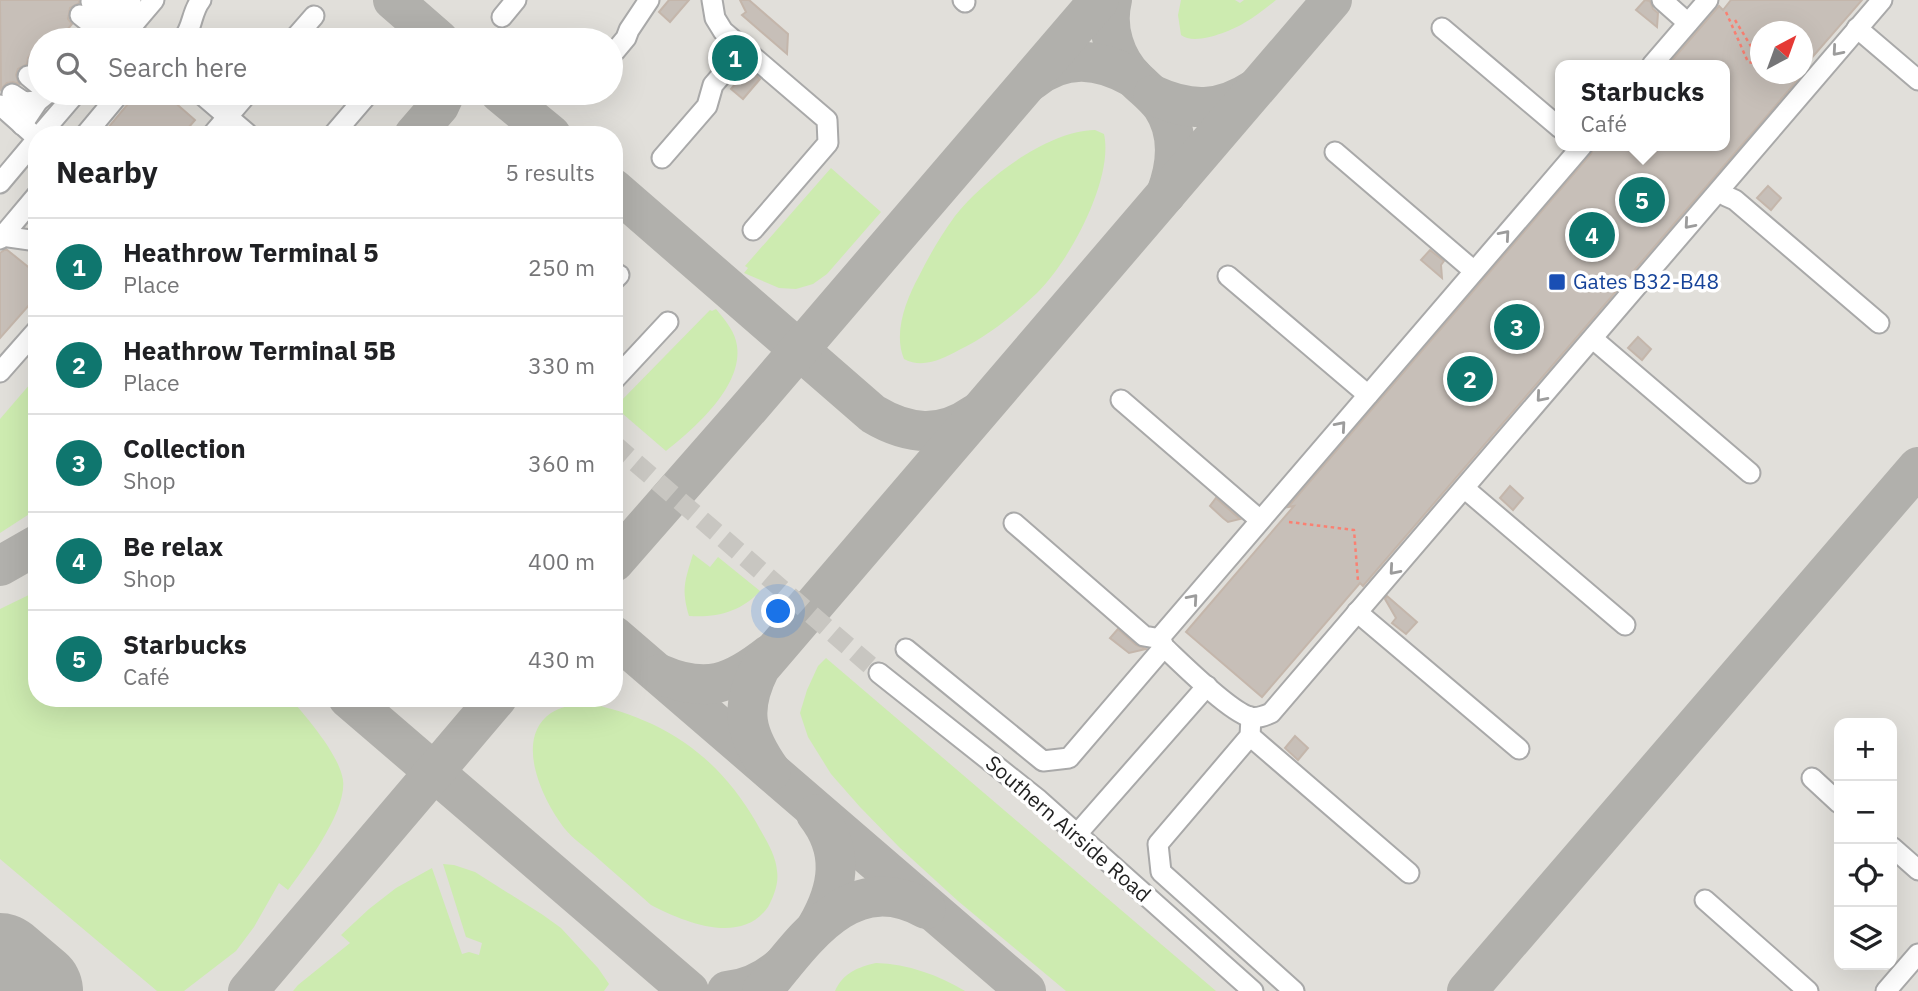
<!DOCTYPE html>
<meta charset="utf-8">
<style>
:root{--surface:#fff;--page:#f2f2f2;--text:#202124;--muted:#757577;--line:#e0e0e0;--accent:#0f766e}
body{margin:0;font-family:"IBM Plex Sans",sans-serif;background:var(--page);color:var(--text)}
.controls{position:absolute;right:21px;bottom:21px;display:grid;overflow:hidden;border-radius:14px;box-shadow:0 7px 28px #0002}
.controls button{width:63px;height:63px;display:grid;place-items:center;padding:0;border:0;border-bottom:2px solid var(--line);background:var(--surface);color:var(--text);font:35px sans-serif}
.compass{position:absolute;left:1750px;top:21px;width:63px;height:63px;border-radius:50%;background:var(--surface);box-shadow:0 7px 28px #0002;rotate:41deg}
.you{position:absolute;left:779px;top:612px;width:24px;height:24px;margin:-18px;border:5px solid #fff;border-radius:50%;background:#1a73e8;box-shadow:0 0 0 10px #1a73e833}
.badge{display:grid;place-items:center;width:46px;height:46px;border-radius:50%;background:var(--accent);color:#fff;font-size:23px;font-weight:700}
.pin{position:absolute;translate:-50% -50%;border:4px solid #fff;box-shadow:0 2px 7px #0006}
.popup{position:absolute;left:1555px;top:60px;width:175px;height:91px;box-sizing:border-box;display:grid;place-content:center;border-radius:14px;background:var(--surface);filter:drop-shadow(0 2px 5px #0005);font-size:23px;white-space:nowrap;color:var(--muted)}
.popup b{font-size:26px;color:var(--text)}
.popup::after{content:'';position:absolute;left:50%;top:100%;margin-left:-14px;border:14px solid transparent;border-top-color:var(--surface)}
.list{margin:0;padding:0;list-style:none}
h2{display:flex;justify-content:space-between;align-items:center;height:91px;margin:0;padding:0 28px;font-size:30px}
h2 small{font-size:23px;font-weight:400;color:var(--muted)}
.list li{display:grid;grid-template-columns:46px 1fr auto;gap:21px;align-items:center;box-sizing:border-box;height:98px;padding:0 28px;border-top:2px solid var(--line)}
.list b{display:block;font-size:26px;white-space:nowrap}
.list p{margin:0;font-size:23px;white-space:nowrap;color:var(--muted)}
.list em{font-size:23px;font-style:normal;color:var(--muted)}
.icon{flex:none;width:38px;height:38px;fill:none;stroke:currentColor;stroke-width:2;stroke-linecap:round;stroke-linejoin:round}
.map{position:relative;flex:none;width:1918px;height:991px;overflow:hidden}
.search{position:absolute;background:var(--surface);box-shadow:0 7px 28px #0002;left:28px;top:28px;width:595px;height:77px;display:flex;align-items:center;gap:18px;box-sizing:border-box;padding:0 24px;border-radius:38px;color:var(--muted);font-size:26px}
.panel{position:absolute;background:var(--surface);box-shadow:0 7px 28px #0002;left:28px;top:126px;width:595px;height:581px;border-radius:28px}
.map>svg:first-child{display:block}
.airport{fill:#e1dfda;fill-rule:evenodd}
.grass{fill:#cdebb0}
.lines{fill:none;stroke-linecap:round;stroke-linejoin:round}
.taxiway{stroke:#b1b0ac;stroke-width:40}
.runway{stroke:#b1b0ac;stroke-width:100}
.building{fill:#c7bfb8;stroke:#c4b6ab;stroke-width:2}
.minor-tunnel{stroke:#c8c6c1;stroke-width:19;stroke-dasharray:19 10;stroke-linecap:butt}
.minor-casing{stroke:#a9a9a9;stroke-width:23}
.path{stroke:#fa8072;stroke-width:2.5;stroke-dasharray:3.5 3.5;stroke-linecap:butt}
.minor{stroke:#fff;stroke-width:19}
.oneway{stroke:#9c9c9c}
.transit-dot{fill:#1a4fb4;stroke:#fff;stroke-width:2.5}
.labels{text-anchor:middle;stroke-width:7;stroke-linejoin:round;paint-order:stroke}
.transit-label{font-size:21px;fill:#164399;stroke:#fff;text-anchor:start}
.street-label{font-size:21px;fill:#222;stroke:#fff}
</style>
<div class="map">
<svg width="1918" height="991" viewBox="0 0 1918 991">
<rect width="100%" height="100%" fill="#f2efe9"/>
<path class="airport" d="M0,0H1918V991H0ZM1760,32H1802V74H1760ZM40,40H611V93H40ZM1560,65H1724V146H1560ZM37,135H614V698H37ZM1839,723H1892V965H1839Z"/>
<g class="grass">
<path d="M1181,0H1235L1240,3L1244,0H1276C1266,8 1255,17 1244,23C1231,31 1195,46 1181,35L1178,15Z"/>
<path d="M1095,130L1104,134C1114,179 1069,262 1037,293C1014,315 988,336 959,350C942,359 923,369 904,359C893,333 906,300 919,276C929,256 941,235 955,216C984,179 1047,131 1095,130Z"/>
<path d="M831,168L881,212L827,274L813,284L796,289L779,288L744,273L748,268L745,266Z"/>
<path d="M716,309C724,319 733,329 736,341C747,383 695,428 666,451L616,408L619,403L710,310L712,311Z"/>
<path d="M37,376V509L0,533V419Z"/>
<path d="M693,554L710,567L718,557L760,591C741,612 716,618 689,616C681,588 685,581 693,554Z"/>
<path d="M37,591V698H290C307,718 339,754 343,780C347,811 306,865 288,890L279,883L254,927L236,951L184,991H157L0,859V609Z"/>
<path d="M826,658L1216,991H1066L958,901L900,848L860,807L831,774L808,737L800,713L807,690L818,666Z"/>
<path d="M582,702C660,717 716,753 756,822C764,837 776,854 777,871C779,883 774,896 768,907C741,946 684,922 651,905C632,888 612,871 593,854C584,846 573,839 565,829C543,801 513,739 551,713C560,707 572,705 582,702Z"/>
<path d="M443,864L454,865L475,872L543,915L561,928L598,968L609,984L604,991H293L298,985L350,943L341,935L369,909L396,888L432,868L462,954L469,952L479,955L482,943L466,937Z"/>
<path d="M876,963C908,964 938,975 965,991H835C843,973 858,967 876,963Z"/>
</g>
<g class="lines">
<g class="taxiway">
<path d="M393,0L439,40"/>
<path d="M1112,0C1105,28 1115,59 1135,79C1144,88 1154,95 1162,106C1180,133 1177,165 1166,194"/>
<path d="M1031,81C1064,54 1099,58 1134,78"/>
<path d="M500,93L551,135"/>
<path d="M1153,95C1190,112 1220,112 1255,89"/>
<path d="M414,135L439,106L445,93"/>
<path d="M614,189L873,414C908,435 941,438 975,414"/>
<path d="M614,562L750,407L1099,0"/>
<path d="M0,566L37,545"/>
<path d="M614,636L1026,991"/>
<path d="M660,674C706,694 732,684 770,654"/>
<path d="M348,698L689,991"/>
<path d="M771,771C745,734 739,710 760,668L1332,0"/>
<path d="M816,814C845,851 839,888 817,926"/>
<path d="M248,991L497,698"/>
<path d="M727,991C748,989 766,980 782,966"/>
<path d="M762,991C804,941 850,867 926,909"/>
<path d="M1467,991L1918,467"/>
</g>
<path class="runway" d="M0,963L33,991"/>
</g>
<g class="building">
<path d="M0,0H79V3L70,8L68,19L72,24L59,40H40V51L32,53L28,58L27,64L18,69L16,75L19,84L13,82L7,83L1,89Z"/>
<path d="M669,0H689L670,22L659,12Z"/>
<path d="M740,0H749L788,34L787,54L742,15L746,12Z"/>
<path d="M1645,0L1650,1L1653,9L1658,13L1657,27L1636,10Z"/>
<path d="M1731,0H1862L1802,69V32H1760V74H1797L1801,76L1363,586L1360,583L1262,697L1186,632L1294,506L1288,507L1591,154L1594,146H1724V65H1668L1719,6L1723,10Z"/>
<path d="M748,69L760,79L743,99L731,89Z"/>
<path d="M137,93H164L195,120L182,135H102Z"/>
<path d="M1768,186L1781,198L1771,210L1757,198Z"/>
<path d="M6,249L37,274V296L0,338V253Z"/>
<path d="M1430,250L1444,261L1441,265L1442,278L1421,260Z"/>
<path d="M1638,337L1651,349L1642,360L1628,348Z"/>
<path d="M1510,486L1523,498L1513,510L1500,498Z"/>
<path d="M1216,498L1240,519L1228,522L1223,518L1210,506Z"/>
<path d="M1387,596L1417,622L1406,634L1392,623L1396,618L1385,599Z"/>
<path d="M1118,629L1136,645L1146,649L1129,653L1110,638Z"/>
<path d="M1295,736L1308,748L1298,760L1285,748Z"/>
</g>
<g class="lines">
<g class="minor-tunnel">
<path d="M118,16L147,40"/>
<path d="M614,444L879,673"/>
</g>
<defs>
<g id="minor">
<path d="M712,0L715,18L723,31L827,120L828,143L753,230"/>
<path d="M963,0L965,2"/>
<path d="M1662,0L1688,23"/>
<path d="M91,2L100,10L125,7"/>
<path d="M80,15L90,23L114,20"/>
<path d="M502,17L516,0"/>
<path d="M1442,28L1560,128"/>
<path d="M1857,28L1918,80"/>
<path d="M74,40L100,37"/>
<path d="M97,40L131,0"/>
<path d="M120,40L154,0"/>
<path d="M182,40C193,29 191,12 201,0"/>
<path d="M293,40L314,16"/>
<path d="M611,56L626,38L629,30L649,0"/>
<path d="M39,63H40"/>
<path d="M1652,65L1708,0"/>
<path d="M28,76L40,86"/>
<path d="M200,93L249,135"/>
<path d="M12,94L24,102L38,101"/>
<path d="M0,105L37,138"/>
<path d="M22,125L38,101L48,93"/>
<path d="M40,135L76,93"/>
<path d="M85,135L120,93"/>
<path d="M212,135L248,93"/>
<path d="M333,135L369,93"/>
<path d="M1582,146L1163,634L1161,639L1164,647C1181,663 1229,711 1250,717C1257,719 1264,716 1271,713L1882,0"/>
<path d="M1335,152L1474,271"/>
<path d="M662,158L707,106L713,85L744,49"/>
<path d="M0,183L37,139"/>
<path d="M1726,196L1735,200L1879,323"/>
<path d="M2,236L37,241"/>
<path d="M0,239L37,195"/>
<path d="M1228,276L1368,395"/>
<path d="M614,280L619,275"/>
<path d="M1599,344L1750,473"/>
<path d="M0,372L37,330"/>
<path d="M614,380L668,322"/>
<path d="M1121,400L1260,520"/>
<path d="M1470,493L1625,625"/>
<path d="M1014,523L1144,636L1161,639"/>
<path d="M1357,612L1519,749"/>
<path d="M906,649L1043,761L1069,758L1164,647"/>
<path d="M879,673L1039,800L1253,991"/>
<path d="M1251,717L1250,736L1158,844L1161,872L1294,991"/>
<path d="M1250,736L1409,873"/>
<path d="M1812,778L1839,803"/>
<path d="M1077,834L1207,686"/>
<path d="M1892,847L1918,870"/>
<path d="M1705,900L1808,991"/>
<path d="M1886,991L1918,954"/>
</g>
</defs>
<use href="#minor" class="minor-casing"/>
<g class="path">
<path d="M1726,12L1748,62L1760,64"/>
<path d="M1735,20L1755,53L1760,55"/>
<path d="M1289,522L1354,530L1358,581"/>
</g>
<use href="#minor" class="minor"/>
</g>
<defs><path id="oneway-chevron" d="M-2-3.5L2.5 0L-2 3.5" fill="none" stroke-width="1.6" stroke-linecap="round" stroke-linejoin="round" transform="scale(1.75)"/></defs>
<g class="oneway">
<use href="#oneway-chevron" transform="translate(1837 51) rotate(131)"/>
<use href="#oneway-chevron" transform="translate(1689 224) rotate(131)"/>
<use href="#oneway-chevron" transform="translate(1505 235) rotate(-49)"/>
<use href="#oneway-chevron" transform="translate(1541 397) rotate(131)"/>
<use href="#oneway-chevron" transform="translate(1341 426) rotate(-49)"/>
<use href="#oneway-chevron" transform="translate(1394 570) rotate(131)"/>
<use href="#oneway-chevron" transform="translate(1193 599) rotate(-49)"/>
</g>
<rect class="transit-dot" x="1548" y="273" width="18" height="18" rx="3.5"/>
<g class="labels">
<g class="transit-label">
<text x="1573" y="289">Gates B32-B48</text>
</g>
<g class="street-label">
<text transform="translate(1068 829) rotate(41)" y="7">Southern Airside Road</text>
</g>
</g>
</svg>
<div class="controls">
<button>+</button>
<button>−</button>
<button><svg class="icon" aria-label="locate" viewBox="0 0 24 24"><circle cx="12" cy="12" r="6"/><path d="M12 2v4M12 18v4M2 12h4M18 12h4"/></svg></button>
<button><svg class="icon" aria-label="layers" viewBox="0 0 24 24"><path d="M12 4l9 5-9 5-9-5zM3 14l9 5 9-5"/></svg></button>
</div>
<svg class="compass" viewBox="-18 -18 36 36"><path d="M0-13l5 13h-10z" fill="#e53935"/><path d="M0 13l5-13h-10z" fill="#757577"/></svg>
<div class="you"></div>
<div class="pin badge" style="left:735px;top:58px">1</div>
<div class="pin badge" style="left:1470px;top:379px">2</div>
<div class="pin badge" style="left:1517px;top:327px">3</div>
<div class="pin badge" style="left:1592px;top:235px">4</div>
<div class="pin badge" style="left:1642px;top:200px">5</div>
<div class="popup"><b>Starbucks</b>Café</div>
<div class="search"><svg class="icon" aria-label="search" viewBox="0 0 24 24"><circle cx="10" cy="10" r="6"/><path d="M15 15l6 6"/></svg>Search here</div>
<section class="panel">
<h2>Nearby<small>5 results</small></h2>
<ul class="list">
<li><span class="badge">1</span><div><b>Heathrow Terminal 5</b><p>Place</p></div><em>250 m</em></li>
<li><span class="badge">2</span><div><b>Heathrow Terminal 5B</b><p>Place</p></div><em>330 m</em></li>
<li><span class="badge">3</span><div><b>Collection</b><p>Shop</p></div><em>360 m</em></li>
<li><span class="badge">4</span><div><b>Be relax</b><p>Shop</p></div><em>400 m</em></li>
<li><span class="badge">5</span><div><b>Starbucks</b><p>Café</p></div><em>430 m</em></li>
</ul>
</section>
</div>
